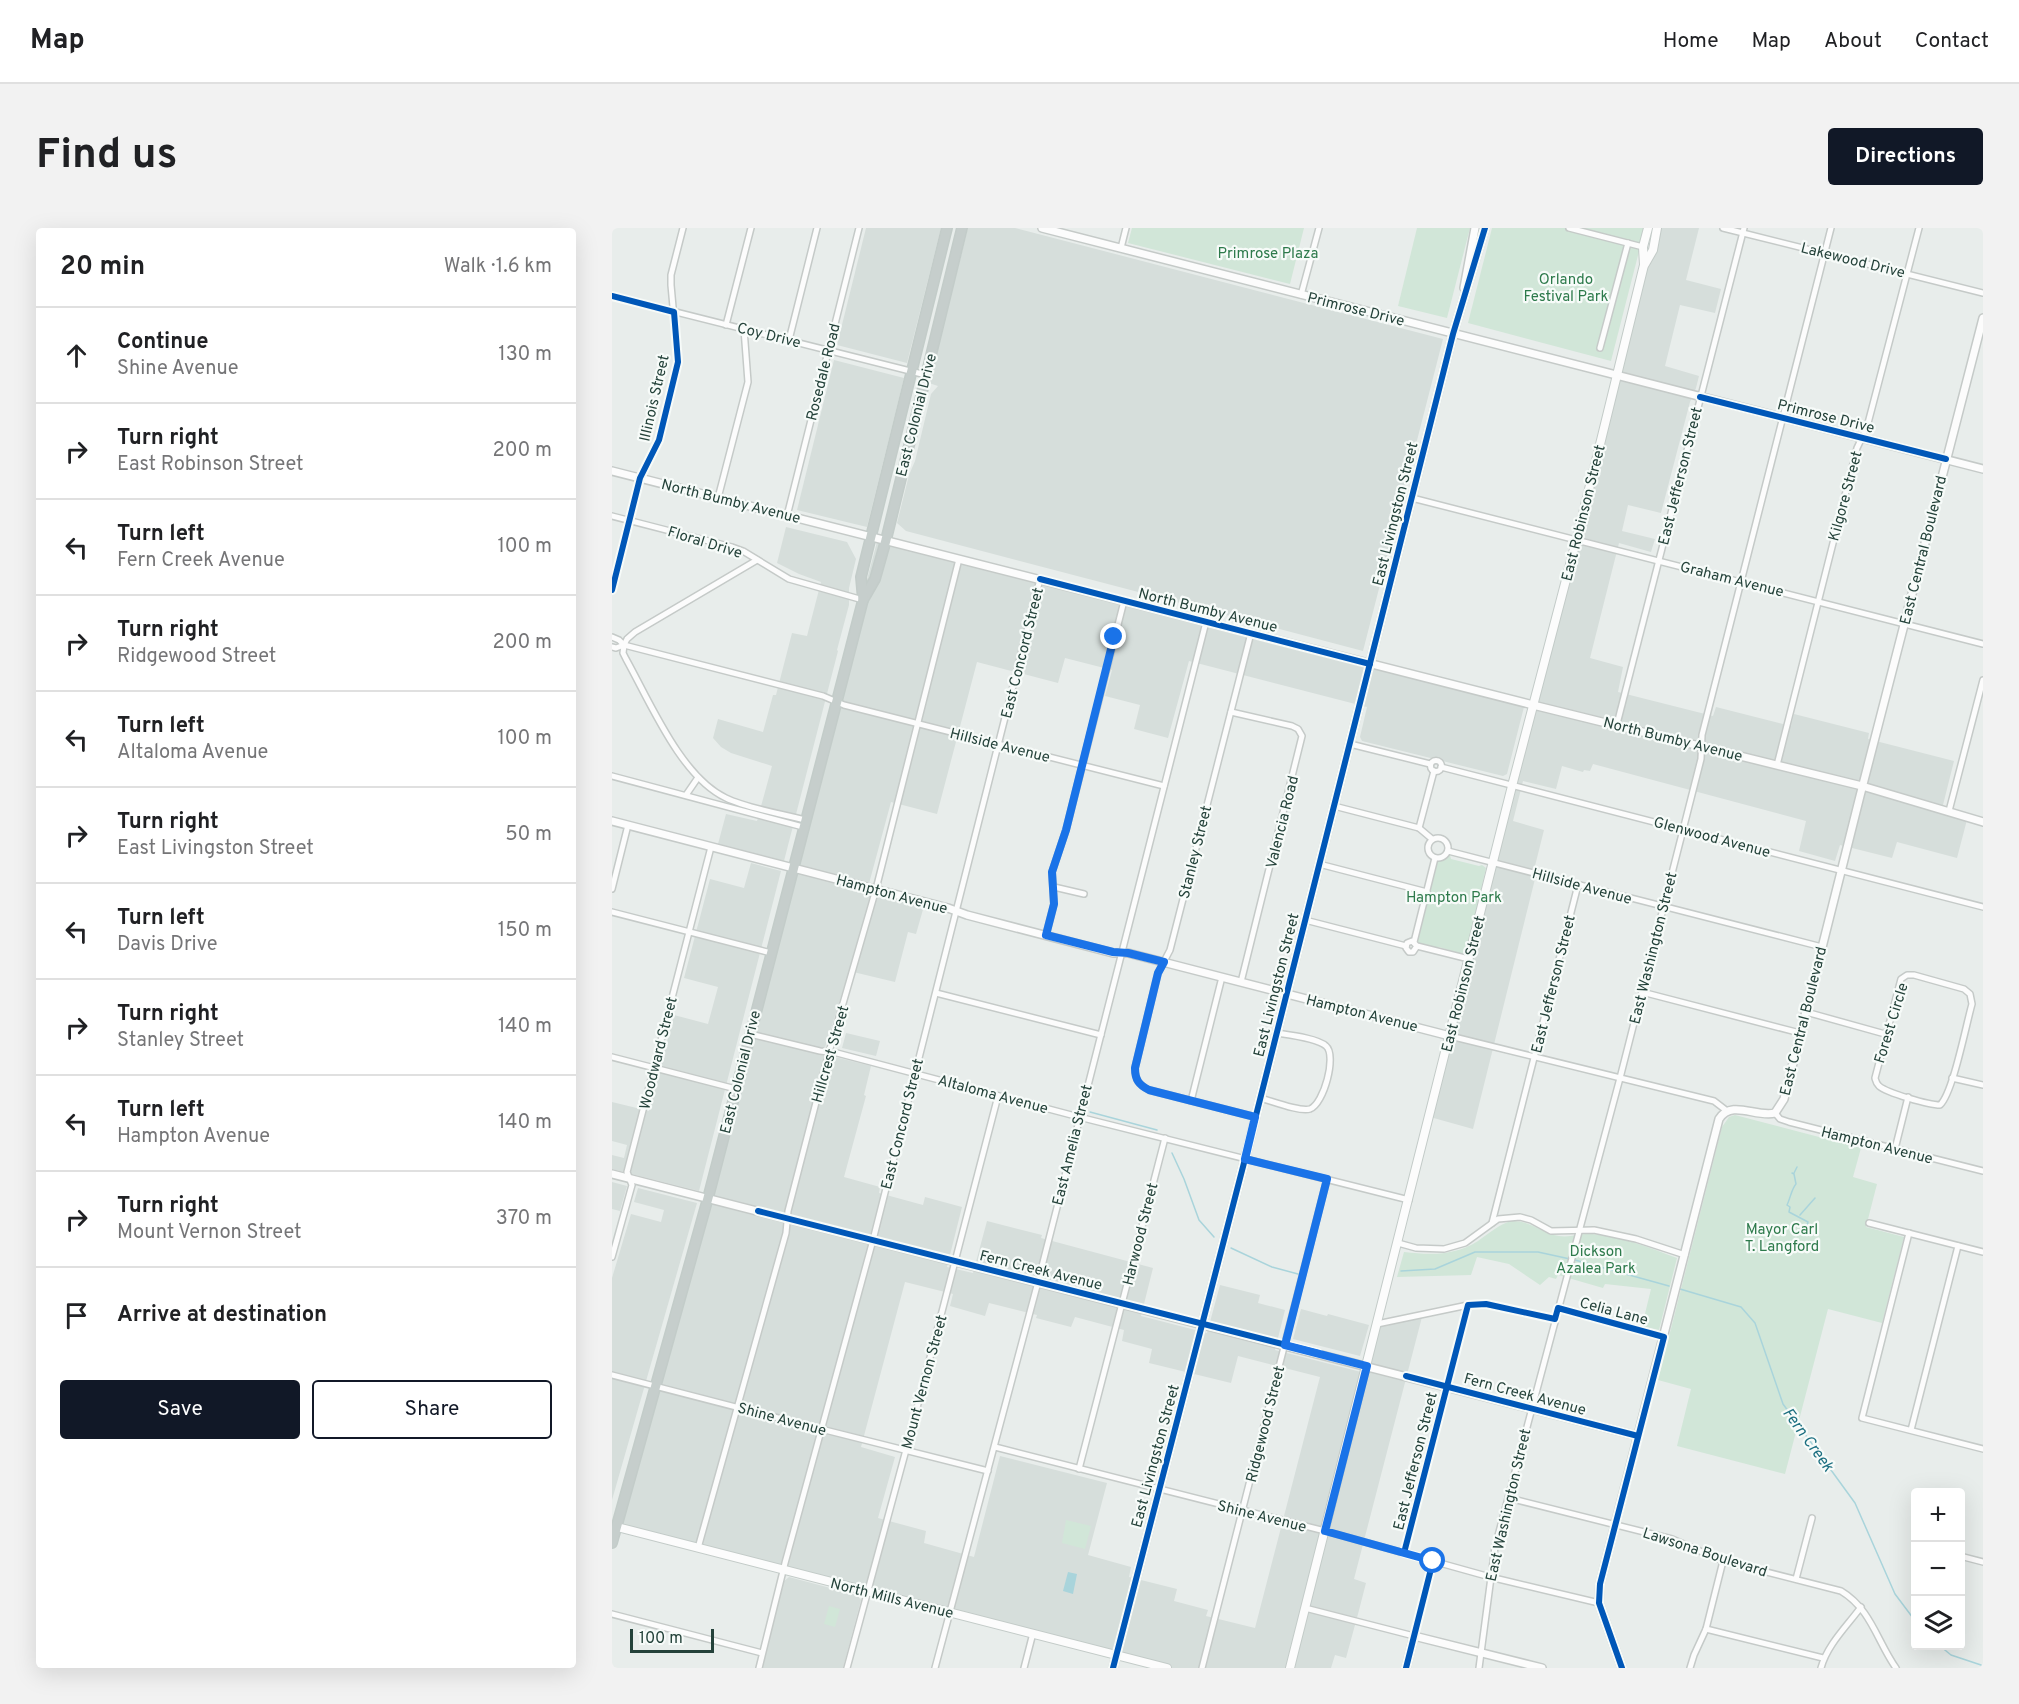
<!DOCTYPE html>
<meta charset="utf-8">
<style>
:root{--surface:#fff;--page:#f2f2f2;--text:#202124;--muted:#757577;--line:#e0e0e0;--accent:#111827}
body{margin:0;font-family:Overpass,sans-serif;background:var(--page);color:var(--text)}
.controls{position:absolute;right:18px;bottom:18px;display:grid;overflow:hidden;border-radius:6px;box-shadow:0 6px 24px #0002}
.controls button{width:54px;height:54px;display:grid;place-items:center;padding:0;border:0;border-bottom:2px solid var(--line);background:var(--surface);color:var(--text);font:30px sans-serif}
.scale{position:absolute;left:18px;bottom:15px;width:84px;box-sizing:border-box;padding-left:6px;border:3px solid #24423a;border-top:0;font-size:16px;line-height:21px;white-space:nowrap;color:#24423a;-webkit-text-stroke:4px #f7fbf9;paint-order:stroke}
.stop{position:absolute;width:18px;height:18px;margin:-14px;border:4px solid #1a73e8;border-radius:50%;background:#fff}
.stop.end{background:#1a73e8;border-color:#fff;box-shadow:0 2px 6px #0008}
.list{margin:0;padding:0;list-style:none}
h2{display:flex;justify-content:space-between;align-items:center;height:78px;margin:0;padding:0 24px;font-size:26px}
h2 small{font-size:20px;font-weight:400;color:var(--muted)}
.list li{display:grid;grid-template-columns:39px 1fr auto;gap:18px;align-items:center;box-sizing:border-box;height:96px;padding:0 24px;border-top:2px solid var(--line)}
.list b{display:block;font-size:22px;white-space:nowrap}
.list p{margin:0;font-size:20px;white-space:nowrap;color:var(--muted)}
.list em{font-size:20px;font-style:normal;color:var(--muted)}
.actions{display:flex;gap:12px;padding:18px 24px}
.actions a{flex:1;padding:14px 0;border:2px solid var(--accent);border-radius:6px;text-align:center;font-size:21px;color:var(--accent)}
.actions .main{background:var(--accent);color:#fff}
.icon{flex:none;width:33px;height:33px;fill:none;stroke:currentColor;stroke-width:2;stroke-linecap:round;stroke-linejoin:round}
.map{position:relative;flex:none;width:1371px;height:1440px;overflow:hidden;border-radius:6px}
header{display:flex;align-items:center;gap:36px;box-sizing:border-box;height:84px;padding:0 30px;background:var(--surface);border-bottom:2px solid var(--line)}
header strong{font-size:28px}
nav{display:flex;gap:33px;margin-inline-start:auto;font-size:21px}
.intro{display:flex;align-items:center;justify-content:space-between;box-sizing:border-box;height:144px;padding:0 36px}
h1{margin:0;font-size:42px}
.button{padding:15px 27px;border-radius:6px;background:var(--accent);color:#fff;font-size:21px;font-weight:700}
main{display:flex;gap:36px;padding:0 36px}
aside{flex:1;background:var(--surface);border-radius:6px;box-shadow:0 6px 24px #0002}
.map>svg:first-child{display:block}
.built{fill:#d6dedb;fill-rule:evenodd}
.green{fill:#d1e6d8}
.water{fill:#a9d4db}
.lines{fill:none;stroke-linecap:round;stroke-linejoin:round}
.stream{stroke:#a9d4db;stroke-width:1.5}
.minor-casing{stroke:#c5cac8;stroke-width:8}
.tertiary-casing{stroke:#c5cac8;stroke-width:10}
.secondary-casing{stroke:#c3cbc8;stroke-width:10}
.trunk-casing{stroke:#c3ccc9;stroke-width:12}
.minor{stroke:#fcfcfc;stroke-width:5}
.tertiary{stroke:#fcfcfc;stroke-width:7}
.secondary{stroke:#fcfcfc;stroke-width:8}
.trunk{stroke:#c6cecc;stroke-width:9}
.cycleway-casing{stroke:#f7fbf9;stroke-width:10}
.cycleway{stroke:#0057b8;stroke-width:6}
.route{stroke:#1a73e8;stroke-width:8}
.labels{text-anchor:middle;stroke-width:4.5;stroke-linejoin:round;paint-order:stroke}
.park-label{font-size:15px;fill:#2d7a4b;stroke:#f7fbf9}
.street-label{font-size:15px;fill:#24423a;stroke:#f7fbf9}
.water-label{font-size:16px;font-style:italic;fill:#1c6f80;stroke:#f7fbf9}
</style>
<header>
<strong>Map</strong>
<nav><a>Home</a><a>Map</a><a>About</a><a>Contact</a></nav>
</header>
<div class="intro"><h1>Find us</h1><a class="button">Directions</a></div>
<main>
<aside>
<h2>20 min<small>Walk · 1.6 km</small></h2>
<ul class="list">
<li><svg class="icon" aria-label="ahead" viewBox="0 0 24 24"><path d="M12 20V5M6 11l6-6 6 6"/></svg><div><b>Continue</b><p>Shine Avenue</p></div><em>130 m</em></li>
<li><svg class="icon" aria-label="right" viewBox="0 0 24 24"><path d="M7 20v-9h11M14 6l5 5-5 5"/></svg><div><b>Turn right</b><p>East Robinson Street</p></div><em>200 m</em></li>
<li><svg class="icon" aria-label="left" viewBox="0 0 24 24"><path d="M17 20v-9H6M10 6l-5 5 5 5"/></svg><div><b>Turn left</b><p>Fern Creek Avenue</p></div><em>100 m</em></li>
<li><svg class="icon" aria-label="right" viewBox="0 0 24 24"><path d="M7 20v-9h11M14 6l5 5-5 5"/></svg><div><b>Turn right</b><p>Ridgewood Street</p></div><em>200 m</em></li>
<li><svg class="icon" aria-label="left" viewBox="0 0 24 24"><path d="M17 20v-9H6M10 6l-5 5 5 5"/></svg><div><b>Turn left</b><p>Altaloma Avenue</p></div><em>100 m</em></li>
<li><svg class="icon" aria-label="right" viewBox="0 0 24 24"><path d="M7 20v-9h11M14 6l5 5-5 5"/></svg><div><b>Turn right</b><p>East Livingston Street</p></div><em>50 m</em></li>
<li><svg class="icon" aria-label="left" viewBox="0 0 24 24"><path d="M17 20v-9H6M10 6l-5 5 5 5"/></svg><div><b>Turn left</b><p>Davis Drive</p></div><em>150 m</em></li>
<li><svg class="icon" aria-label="right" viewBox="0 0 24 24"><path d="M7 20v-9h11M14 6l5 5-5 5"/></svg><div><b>Turn right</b><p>Stanley Street</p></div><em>140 m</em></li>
<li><svg class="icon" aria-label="left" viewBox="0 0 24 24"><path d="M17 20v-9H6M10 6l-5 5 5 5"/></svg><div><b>Turn left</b><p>Hampton Avenue</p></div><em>140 m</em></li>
<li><svg class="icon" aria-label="right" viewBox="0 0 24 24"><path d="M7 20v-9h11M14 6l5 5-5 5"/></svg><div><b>Turn right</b><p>Mount Vernon Street</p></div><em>370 m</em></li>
<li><svg class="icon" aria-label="arrive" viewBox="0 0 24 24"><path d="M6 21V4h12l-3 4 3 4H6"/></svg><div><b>Arrive at destination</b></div></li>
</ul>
<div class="actions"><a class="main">Save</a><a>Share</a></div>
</aside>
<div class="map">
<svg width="1371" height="1440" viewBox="0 0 1371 1440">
<rect width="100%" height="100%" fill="#e8edeb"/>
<g class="built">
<path d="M254,0H329L295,135L225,117Z"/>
<path d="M356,0H403L831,111L751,423L294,303L285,295L297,247L303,233L319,166L326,158L317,155Z"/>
<path d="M1044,0H1087L1074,52L1109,61L1103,85L1068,77L1053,138L1087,148L1084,160L1078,174L1049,285L1016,277L1010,303L1043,311L1039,324L1007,315L978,430L1011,439L1006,464L1101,488L1104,479L1179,498L1182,486L1257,505L1256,511L1342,533L1330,581L1356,588L1345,630L1285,614L1280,630L1228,617L1223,633L1187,623L1194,593L981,536L978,543L972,542L971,544L950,538L944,561L911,553L901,593L932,602L923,638V651L861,901L818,889Z"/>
<path d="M222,132L292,150L255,299L185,282Z"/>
<path d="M174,299L235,314L244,331L237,360V377L225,422L226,423L172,633L106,616L114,586L145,593L160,538L119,525L109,519L101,510L106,491L151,504L161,467H164L180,405L195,408L209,354L187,346L165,335Z"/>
<path d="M266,310L913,475L895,546L891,548L750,513L748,509L755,479L577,433L556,510L522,501L528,477L493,468L500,442L453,430L446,455L365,434L325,586L279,574L255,663L312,678L304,706L296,704L283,754L237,743L211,826L259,838L252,867L254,868L232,949L268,959L267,965L311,977L313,969L350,979L335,1039L361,1045L375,993L430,1007L429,1010L541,1040L529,1088L595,1105L608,1057L648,1067L646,1075L673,1082L663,1122L753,1145L765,1099L810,1089L742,1351L754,1355L746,1386L734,1430L723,1427L719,1440H558L4,1299ZM293,1054L341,1066L338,1078L373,1088L377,1075L425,1087L424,1090L459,1099L463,1089L512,1102L510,1113L540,1121L537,1135L619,1155L626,1128L708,1149L643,1400L594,1388L596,1382L562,1373L565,1361L517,1349L519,1339L476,1327L495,1255L388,1228L362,1329L312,1315L314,1303L266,1290L283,1229L249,1219Z"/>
<path d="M139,635L169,643L87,963L0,941V927L12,930L15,917L0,913V874L37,883L62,787L96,796L106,759L72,750L98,651L132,660Z"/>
<path d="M234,805L268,813L264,828L230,820Z"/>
<path d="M0,954L15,958L8,983L0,981Z"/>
<path d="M26,960L85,975L0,1272V1050L19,986L49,994L52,982L22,974Z"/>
<path d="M689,1081L715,1088L716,1086L757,1097L748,1128L681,1111Z"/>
<path d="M177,1349L245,1367L249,1372L231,1440H150L171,1354Z"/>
</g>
<g class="green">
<path d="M520,0H692L678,56L516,15Z"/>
<path d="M805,0H858L835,90L786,78Z"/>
<path d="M880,0H1033L999,133L856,95Z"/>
<path d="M838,627L839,631L867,638L870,637L874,640L856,719L850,726L827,719L824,720L807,716L805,713L824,635L831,628Z"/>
<path d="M1123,887L1249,920L1241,949L1265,956L1254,999L1292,1009L1270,1095L1216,1081L1173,1246L1065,1218L1079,1161L1046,1152L1110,899L1117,889Z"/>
<path d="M899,993C918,992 929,1005 947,1008C958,1010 968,1005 980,1006C1009,1008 1038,1020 1065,1030L1047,1102L1030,1098L1039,1061L993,1056L991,1060L946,1047L944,1051L937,1049L928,1057L897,1036L865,1029L859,1047L785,1049L792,1024C819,1027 842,1028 866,1013C876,1006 886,997 899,993Z"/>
<path d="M454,1292L479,1298L473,1321L450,1315Z"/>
<path d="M217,1378L228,1381L223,1399L212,1396Z"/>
</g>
<path class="water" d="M456,1344L465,1346L461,1366L451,1363Z"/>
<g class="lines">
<g class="stream">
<path d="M478,884L545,902"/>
<path d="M560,925L572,951L587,992L602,1009"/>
<path d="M1180,945L1182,946L1184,956C1180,960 1178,971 1175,977L1178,979L1177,984L1196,994L1194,1001"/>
<path d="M1182,945L1185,939"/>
<path d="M1188,987L1203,970"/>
<path d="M619,1020L660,1039L686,1046"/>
<path d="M963,1032L1057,1058"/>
<path d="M789,1043L823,1041L863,1024H926L958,1031"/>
<path d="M1068,1061L1129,1079L1143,1095L1171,1176L1243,1275L1283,1366L1304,1394"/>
<path d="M1328,1418L1339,1427L1369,1437"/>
</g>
<defs>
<g id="minor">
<path d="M957,0L1031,19"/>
<path d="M1111,0L1371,65"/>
<path d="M509,20L514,0"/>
<path d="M689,67L707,0"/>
<path d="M0,68L314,147"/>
<path d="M114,97L139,0"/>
<path d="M177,112L205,0"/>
<path d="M988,120L1016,15"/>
<path d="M106,270L136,154L132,101"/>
<path d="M800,270L1371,416"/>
<path d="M0,288L120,319L131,323L177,351L251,372"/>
<path d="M175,288L247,0"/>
<path d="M0,362L28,250L47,212L66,134L59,57V47L71,0"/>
<path d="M639,405L558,722L546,745L523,840C523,852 527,857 537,862L643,889"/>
<path d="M0,409L7,412L12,417L211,468L232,477L552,558"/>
<path d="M12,417L11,425L14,431C38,474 69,549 114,570C134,580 171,586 193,592"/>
<path d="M12,417L15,411L23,404L145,332"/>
<path d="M0,419L4,420L12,417"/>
<path d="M619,484L680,498L686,501L690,508L629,754"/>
<path d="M1005,496L1132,0"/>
<path d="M738,516L818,536"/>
<circle cx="824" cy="538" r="5.5"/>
<path d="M1165,537L1245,220L1255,199L1307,0"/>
<path d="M829,539L1371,679"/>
<path d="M0,548L191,599"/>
<path d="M74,567L85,551"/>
<path d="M722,578L807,600L820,611"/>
<path d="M1337,583L1371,452"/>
<path d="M807,600L822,543"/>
<circle cx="826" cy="620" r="10"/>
<path d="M836,623L1210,719"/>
<path d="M707,636L815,664"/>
<path d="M442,659L472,666"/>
<path d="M0,661L16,597"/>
<path d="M0,684L159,725"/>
<path d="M693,692L794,718"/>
<path d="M434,707L442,676L440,644L454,602L512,373"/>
<path d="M802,714L823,630"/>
<path d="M805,718L801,724H797L794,720L795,715L800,713L805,718L857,731"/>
<path d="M1295,747H1302L1352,761L1358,766L1360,776C1354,797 1341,865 1328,877C1317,877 1275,865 1267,858C1264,855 1264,854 1263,850L1289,751Z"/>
<path d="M1030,764L1188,805"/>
<path d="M324,765L489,807"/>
<path d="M1194,784L1273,806"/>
<path d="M138,806L208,823L225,825L467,889L797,972"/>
<path d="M838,808L1102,873L1115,883"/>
<path d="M0,829L124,861"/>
<path d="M1340,850L1371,857"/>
<path d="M648,870C660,873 687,884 698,881C712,876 725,827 714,818C705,810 677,807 664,805"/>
<path d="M579,873L610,749"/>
<path d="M1163,885L1168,891L1177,894L1371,943"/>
<path d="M1283,921L1296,869"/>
<path d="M880,995L966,657"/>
<path d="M1257,995L1371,1024"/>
<path d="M1297,1005L1250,1190L1371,1221"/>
<path d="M786,1015L804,1020L832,1021L853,1015L886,991L908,989L919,992L939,1003L982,1002L1024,1011L1073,1027"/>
<path d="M0,1029L20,957L15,944L99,619"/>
<path d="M946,1080L1052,1109"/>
<path d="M765,1096L856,1077L874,1076L943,1091"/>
<path d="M0,1147L209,1201L376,1243"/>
<path d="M1299,1202L1346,1018"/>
<path d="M383,1219L713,1303L878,1349L987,1375"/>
<path d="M467,1241L553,910"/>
<path d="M897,1270L1060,1311L1111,1333L1229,1363C1259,1381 1265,1413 1284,1440"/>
<path d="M86,1320L174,1005L176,983L217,824L264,661L347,331"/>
<path d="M792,1325L856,1077"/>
<path d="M1348,1328L1371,1334"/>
<path d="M1184,1351L1200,1290"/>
<path d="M693,1380L802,1408L821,1333"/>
<path d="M0,1386L150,1425"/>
<path d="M1094,1401L1211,1430"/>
<path d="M147,1440L173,1335L261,1012L428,351"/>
<path d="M235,1440L294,1222L386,868"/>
<path d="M323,1440L426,1054L594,394"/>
<path d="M412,1440L421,1405"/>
<path d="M590,1440L715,951"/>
<path d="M867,1440L883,1319L1008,850L1089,531L1090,507L1219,0"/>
<path d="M1078,1440L1082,1427L1094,1401L1111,1333"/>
<path d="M1209,1440C1215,1417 1235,1398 1249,1379"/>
</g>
<g id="tertiary">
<path d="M430,0L1371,241"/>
<path d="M852,60L863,0"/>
<path d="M0,243L921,477L1250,558L1371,594"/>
<path d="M0,593L336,680L355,687L501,725H516L838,808"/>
<path d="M0,946L1026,1208"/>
<path d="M501,1440L633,931L841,106L873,0"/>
<path d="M794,1440L802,1408L930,1440"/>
<path d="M1010,1440L987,1375L988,1356L1107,891C1120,871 1144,890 1163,885L1172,871L1248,568L1371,90"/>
</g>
<g id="secondary">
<path d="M1033,36L1041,22L1045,0"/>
<path d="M5,1299L555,1440"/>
<path d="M678,1440L900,558L966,306L1032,37L1031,19L1036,0"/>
</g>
<g id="trunk">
<path d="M251,372L263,351L274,312L350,0"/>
<path d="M0,1315L96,970L234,438L251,372L249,349L335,0"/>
</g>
</defs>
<use href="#minor" class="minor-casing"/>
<use href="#tertiary" class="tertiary-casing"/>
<use href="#secondary" class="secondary-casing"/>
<use href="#trunk" class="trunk-casing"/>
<use href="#minor" class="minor"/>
<use href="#tertiary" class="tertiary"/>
<use href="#secondary" class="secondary"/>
<use href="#trunk" class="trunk"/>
<defs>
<g id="cycleway">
<path d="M0,68L62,84L66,134L47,212L28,250L0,362"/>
<path d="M1088,169L1334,231"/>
<path d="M428,351L758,436"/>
<path d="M146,983L706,1125"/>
<path d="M794,1148L1026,1208"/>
<path d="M501,1440L633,931L841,106L873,0"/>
<path d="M794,1440L821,1333L792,1325L856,1077L874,1076L943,1091L946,1080L1052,1109L988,1356L987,1375L1010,1440"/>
</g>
</defs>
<use href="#cycleway" class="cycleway-casing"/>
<use href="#cycleway" class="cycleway"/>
</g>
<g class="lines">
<path class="route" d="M502,409L454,602L440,644L442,676L434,707L501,724L516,725L552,734L546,745L523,840C523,852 527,857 537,862L643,889L633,931L715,951L673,1117L755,1138L713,1303L821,1333"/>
</g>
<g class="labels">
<g class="park-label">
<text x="656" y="30">Primrose Plaza</text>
<text x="954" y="56">Orlando<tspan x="954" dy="17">Festival Park</tspan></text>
<text x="842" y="674">Hampton Park</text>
<text x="1170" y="1006">Mayor Carl<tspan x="1170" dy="17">T. Langford</tspan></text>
<text x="984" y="1028">Dickson<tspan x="984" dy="17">Azalea Park</tspan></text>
</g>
<g class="street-label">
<text transform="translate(1241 32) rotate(14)" y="5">Lakewood Drive</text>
<text transform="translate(744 81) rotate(14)" y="5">Primrose Drive</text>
<text transform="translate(157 107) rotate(14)" y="5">Coy Drive</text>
<text transform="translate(211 144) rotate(-76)" y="5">Rosedale Road</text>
<text transform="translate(42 170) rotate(-77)" y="5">Illinois Street</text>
<text transform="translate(304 187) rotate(-76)" y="5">East Colonial Drive</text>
<text transform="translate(1214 188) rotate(14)" y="5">Primrose Drive</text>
<text transform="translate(1068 248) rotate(-76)" y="5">East Jefferson Street</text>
<text transform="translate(1233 268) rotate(-75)" y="5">Kilgore Street</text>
<text transform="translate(119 273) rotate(14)" y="5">North Bumby Avenue</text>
<text transform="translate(971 285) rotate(-76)" y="5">East Robinson Street</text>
<text transform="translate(783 286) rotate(-76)" y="5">East Livingston Street</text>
<text transform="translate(93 314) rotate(17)" y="5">Floral Drive</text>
<text transform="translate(1311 322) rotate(-76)" y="5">East Central Boulevard</text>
<text transform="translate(1120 351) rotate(14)" y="5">Graham Avenue</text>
<text transform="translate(596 382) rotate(14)" y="5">North Bumby Avenue</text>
<text transform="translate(410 425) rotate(-76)" y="5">East Concord Street</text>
<text transform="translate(1061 511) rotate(14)" y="5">North Bumby Avenue</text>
<text transform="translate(388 517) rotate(14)" y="5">Hillside Avenue</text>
<text transform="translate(670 594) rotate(-76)" y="5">Valencia Road</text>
<text transform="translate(1100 609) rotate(15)" y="5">Glenwood Avenue</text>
<text transform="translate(583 624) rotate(-76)" y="5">Stanley Street</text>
<text transform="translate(970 658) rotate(15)" y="5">Hillside Avenue</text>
<text transform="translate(280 666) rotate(15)" y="5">Hampton Avenue</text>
<text transform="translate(1041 720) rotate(-76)" y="5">East Washington Street</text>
<text transform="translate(851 756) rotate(-76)" y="5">East Robinson Street</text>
<text transform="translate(941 756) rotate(-76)" y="5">East Jefferson Street</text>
<text transform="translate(664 757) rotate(-76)" y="5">East Livingston Street</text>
<text transform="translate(750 785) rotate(14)" y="5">Hampton Avenue</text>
<text transform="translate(1191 793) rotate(-76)" y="5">East Central Boulevard</text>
<text transform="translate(1279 795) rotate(-73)" y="5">Forest Circle</text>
<text transform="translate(46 825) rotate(-76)" y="5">Woodward Street</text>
<text transform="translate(218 826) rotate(-74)" y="5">Hillcrest Street</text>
<text transform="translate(128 844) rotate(-76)" y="5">East Colonial Drive</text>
<text transform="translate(381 866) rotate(15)" y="5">Altaloma Avenue</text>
<text transform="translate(290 896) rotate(-76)" y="5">East Concord Street</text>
<text transform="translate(460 917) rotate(-76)" y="5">East Amelia Street</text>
<text transform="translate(1265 917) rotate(14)" y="5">Hampton Avenue</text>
<text transform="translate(528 1006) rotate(-76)" y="5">Harwood Street</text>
<text transform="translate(429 1042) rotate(14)" y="5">Fern Creek Avenue</text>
<text transform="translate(1002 1083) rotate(15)" y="5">Celia Lane</text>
<text transform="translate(312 1154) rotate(-75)" y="5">Mount Vernon Street</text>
<text transform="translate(913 1166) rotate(15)" y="5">Fern Creek Avenue</text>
<text transform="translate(170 1191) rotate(15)" y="5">Shine Avenue</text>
<text transform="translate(653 1196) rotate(-76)" y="5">Ridgewood Street</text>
<text transform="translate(543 1228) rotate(-75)" y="5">East Livingston Street</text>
<text transform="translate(803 1233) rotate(-76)" y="5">East Jefferson Street</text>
<text transform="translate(896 1277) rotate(-77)" y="5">East Washington Street</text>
<text transform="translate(650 1288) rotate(14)" y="5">Shine Avenue</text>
<text transform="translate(1093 1324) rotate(18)" y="5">Lawsona Boulevard</text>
<text transform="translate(280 1370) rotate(14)" y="5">North Mills Avenue</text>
</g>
<g class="water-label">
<text transform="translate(1197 1211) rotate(54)" y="6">Fern Creek</text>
</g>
</g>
</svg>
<div class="controls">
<button>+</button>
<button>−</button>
<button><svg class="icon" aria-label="layers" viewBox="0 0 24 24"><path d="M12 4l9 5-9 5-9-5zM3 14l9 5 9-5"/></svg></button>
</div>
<div class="scale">100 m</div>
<div class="stop" style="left:821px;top:1333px"></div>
<div class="stop end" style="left:502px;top:409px"></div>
</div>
</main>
